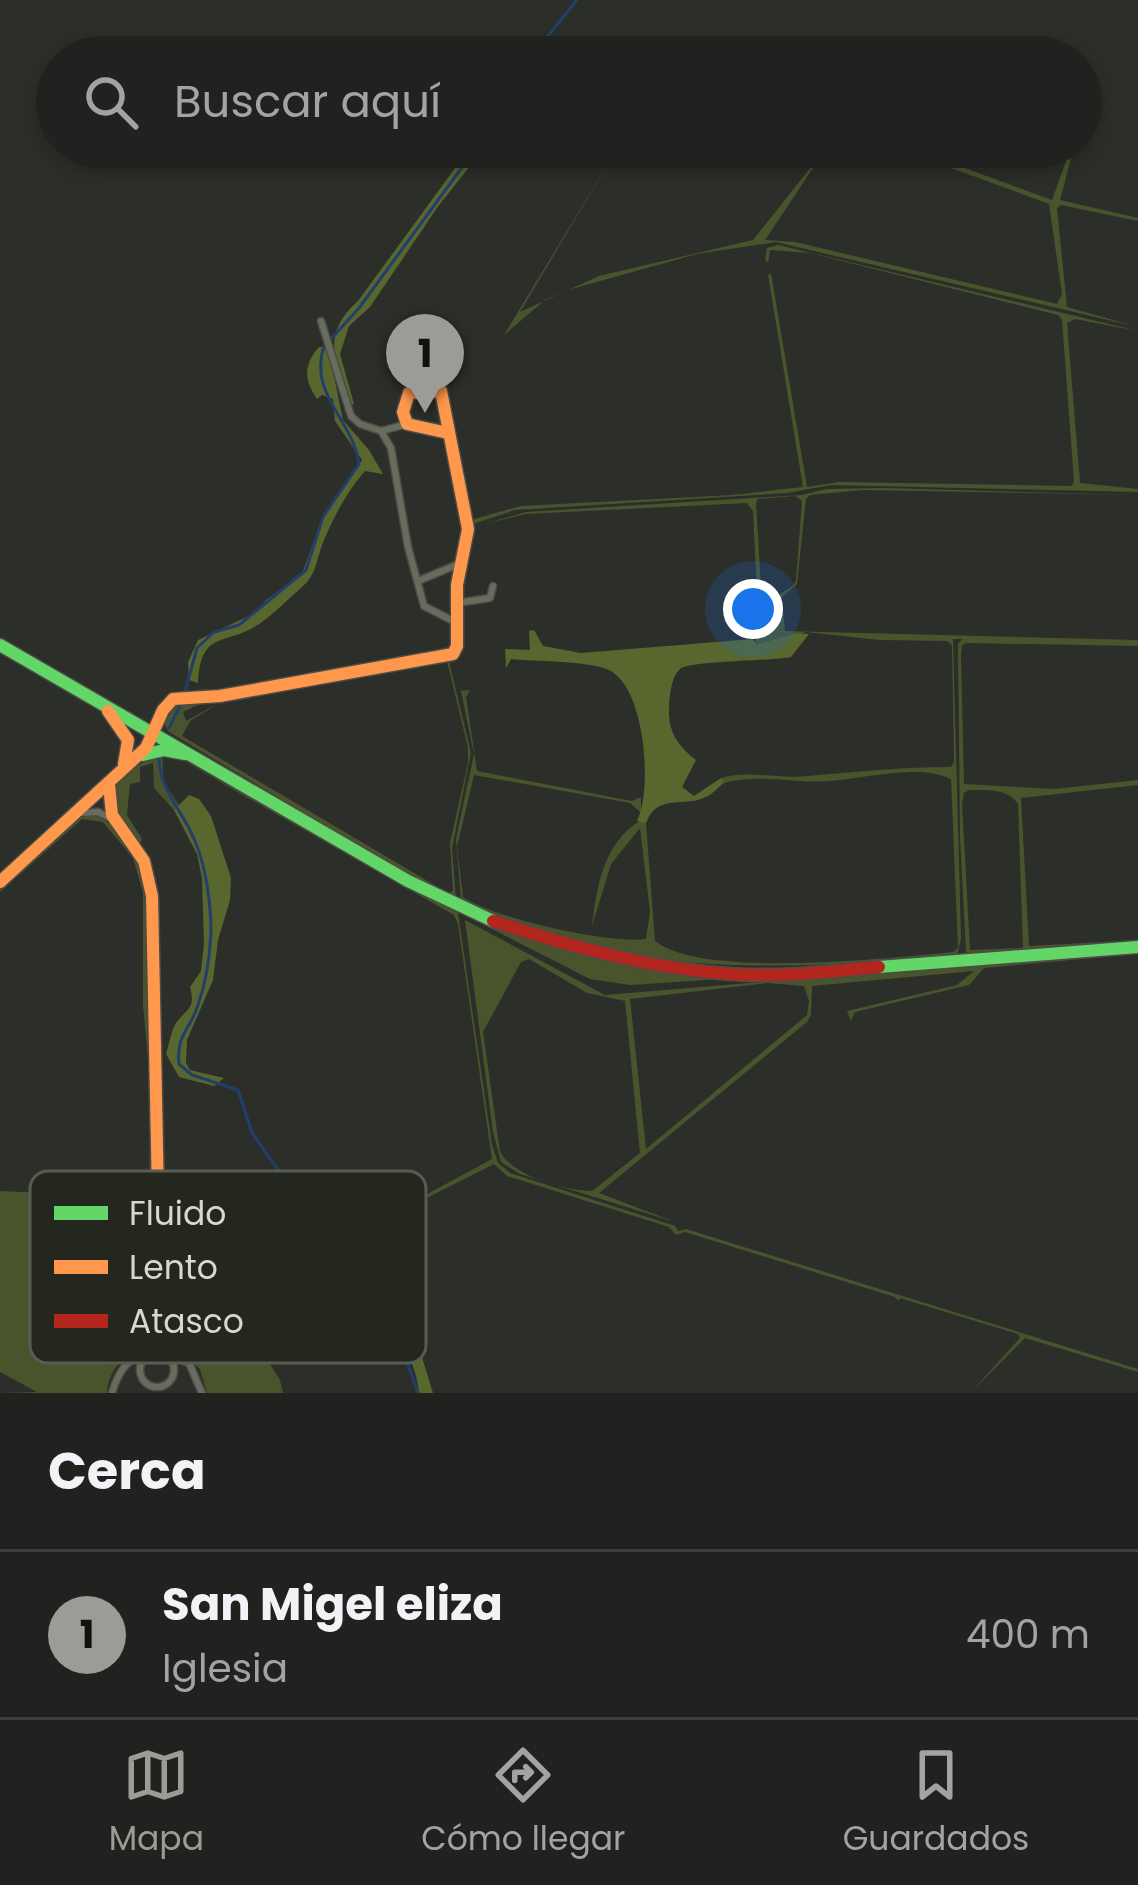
<!DOCTYPE html>
<html lang="es">
<meta charset="utf-8">
<style>
:root{--surface:#21221f;--page:#292a28;--text:#f1f3f6;--muted:#a2a4a4;--line:#3e3f3d;--accent:#9a9c97}
body{margin:0;font-family:Poppins,sans-serif;background:var(--page);color:var(--text)}
.you{position:absolute;left:753px;top:609px;width:42px;height:42px;margin:-30px;border:9px solid #fff;border-radius:50%;background:#1a73e8;box-shadow:0 0 0 18px #1a73e833}
.badge{display:grid;place-items:center;width:78px;height:78px;border-radius:50%;background:var(--accent);color:#111;font-size:39px;font-weight:700}
.pin{position:absolute;translate:-50% -99px;filter:drop-shadow(0 3px 6px #0008)}
.pin::after{content:'';position:absolute;top:63px;width:42px;height:36px;background:inherit;clip-path:polygon(0 0,100% 0,50% 100%)}
.list{margin:0;padding:0;list-style:none}
h2{display:flex;justify-content:space-between;align-items:center;height:156px;margin:0;padding:0 48px;font-size:51px}
h2 small{font-size:39px;font-weight:400;color:var(--muted)}
.list li{display:grid;grid-template-columns:78px 1fr auto;gap:36px;align-items:center;box-sizing:border-box;height:168px;padding:0 48px;border-top:3px solid var(--line)}
.list b{display:block;font-size:45px;white-space:nowrap}
.list p{margin:0;font-size:39px;white-space:nowrap;color:var(--muted)}
.list em{font-size:39px;font-style:normal;color:var(--muted)}
.icon{flex:none;width:66px;height:66px;fill:none;stroke:currentColor;stroke-width:2;stroke-linecap:round;stroke-linejoin:round}
.map{position:relative;flex:none;width:1138px;height:1393px;overflow:hidden}
.search{position:absolute;background:var(--surface);box-shadow:0 6px 18px #0003;left:36px;right:36px;top:36px;height:132px;display:flex;align-items:center;gap:30px;box-sizing:border-box;padding:0 42px;border-radius:66px;color:var(--muted);font-size:45px}
.sheet{height:324px;background:var(--surface)}
nav{display:flex;justify-content:space-around;align-items:center;box-sizing:border-box;height:168px;border-top:3px solid var(--line);background:var(--surface);font-size:33px;color:var(--muted)}
nav a{display:grid;justify-items:center;gap:6px}
nav .on{color:var(--accent)}
.map>svg:first-child{display:block}
.green{fill:#49542c;fill-rule:evenodd}
.forest{fill:#58672d}
.lines{fill:none;stroke-linecap:round;stroke-linejoin:round}
.stream{stroke:#243e6b;stroke-width:3}
.street-casing{stroke:#4b4c48;stroke-width:9}
.fast-casing{stroke:#4b4c48;stroke-width:15}
.slow-casing{stroke:#4b4c48;stroke-width:15}
.jam-casing{stroke:#4b4c48;stroke-width:15}
.street{stroke:#686c5d;stroke-width:6}
.fast{stroke:#63d668;stroke-width:12}
.slow{stroke:#ff974d;stroke-width:12}
.jam{stroke:#b3261e;stroke-width:12}
.key{fill:#24271d;stroke:#595c53;stroke-width:3}
.key-label{font-size:33px;fill:#d6d8d2}
</style>
<div class="map">
<svg width="1138" height="1393" viewBox="0 0 1138 1393">
<rect width="100%" height="100%" fill="#2c2e29"/>
<g class="green">
<path d="M618,147L520,312L599,276L753,240L827,147L765,240L795,242L1057,304L1062,294L1049,204L894,147L915,150L921,147V152L1052,200L1071,147H1074L1060,200L1138,218V221L1061,205L1057,208L1067,307L1138,327L776,242L697,254L568,290L545,300L504,335Z"/>
<path d="M778,245L1138,331L1075,319L1067,323L1080,483L1138,489V492L831,485L787,493L515,510L473,524L474,519L521,506L732,495L803,487L768,275L771,273L807,487L839,482L1071,486L1074,482L1062,320L1058,315L810,253L770,250L768,263L765,260L767,248Z"/>
<path d="M882,488L1138,495L863,490L810,495L806,499L797,584L782,597L785,631L1138,640V646L967,643L962,645L961,655L964,784L1054,789L1138,780V785L1021,798L1029,946L1138,940L968,955L966,951L960,836L958,644L962,639H953L961,938L957,956C783,969 623,982 461,900L456,839L474,754L461,691L470,690L466,697L477,771L632,801L641,797V813L630,803L474,775L457,847L463,897C496,919 608,944 646,939L650,912L640,828L611,864L592,926C597,886 603,843 641,820L646,823L655,941C703,979 890,958 953,952L958,948L951,779C919,763 863,779 829,781C794,784 757,773 724,783L721,778C749,770 778,779 807,776C855,772 902,767 951,767L954,762L952,645L947,641L879,640L806,632L755,644L758,611L753,511L747,503L526,514L484,524L526,512L802,495L826,489ZM795,496L802,501L796,580L793,586L762,605L756,503L758,499ZM968,790C986,790 1008,788 1018,804L1023,948L970,950L962,804L964,793Z"/>
<path d="M448,657L471,753L452,848L456,899L381,859L169,732L162,721L165,709L176,701L210,699L183,712L186,721L230,697ZM447,661L468,748V763L450,843L453,891L448,893L182,736L190,721L224,700L300,684Z"/>
<path d="M162,754L164,783L179,805L174,810L154,788L153,763L140,767V782L130,784L127,815L142,839L140,843L110,810L112,785L132,768Z"/>
<path d="M176,757L458,913L492,1145L498,1163L510,1173L675,1226L678,1231L686,1229L1138,1369V1372L1025,1338L970,1393L1020,1338L1018,1334L900,1298L898,1301L895,1297L685,1232L676,1235L669,1227L507,1176L494,1164L391,1216L394,1290L387,1293L388,1310L366,1322L376,1343L370,1347L348,1339L339,1330L341,1320L329,1319L326,1313L334,1306L331,1290L289,1247L293,1224L322,1222L336,1229L342,1244L355,1238L360,1214L383,1218L370,1205L409,1204L492,1159L458,924L454,915Z"/>
<path d="M88,814C115,818 137,853 145,878L153,1186L143,1203L122,1210L32,1206L44,1275L35,1294L40,1320L54,1314L64,1326L44,1341L37,1354L44,1363L71,1362L100,1351L111,1365L145,1333H148V1340C128,1356 109,1364 107,1393H0L37,1392L0,1372V1191L90,1195L97,1202H138L149,1189L151,1090L143,1005V893L133,858L103,822L82,819L0,892V888L76,818Z"/>
<path d="M465,920L605,995L1138,951V954L984,968L969,985L855,1012L851,1021L847,1011L957,985L974,971L812,986L811,1015L807,1022L599,1193L675,1222L520,1174L501,1162L493,1132ZM529,959L587,993L625,1001L640,1153L592,1191C564,1190 515,1177 500,1152L483,1032L521,962ZM768,983L804,986L809,1001L807,1015L646,1149L630,999Z"/>
<path d="M474,920C556,951 635,970 722,979L630,985L590,979Z"/>
<path d="M202,1292H284L283,1310L261,1350L280,1380L283,1393H207L200,1369L166,1340L167,1295H200Z"/>
</g>
<g class="forest">
<path d="M469,149L479,155L439,205L370,307L349,326L340,354L354,404L348,406C336,363 320,334 358,301Z"/>
<path d="M319,347H328L343,420L369,450L383,474L365,471C347,491 332,520 322,545C316,562 316,575 302,587C289,598 273,615 259,624C224,647 201,629 198,683L189,680L188,662L198,640L255,613L266,600L302,574L322,519L362,460L335,421L333,399L322,395L317,399C304,380 303,365 319,347Z"/>
<path d="M534,630L543,646L581,653L753,639L756,644L798,633L809,634L791,657C772,661 689,661 680,669C671,677 670,694 669,705C668,732 676,744 696,760L682,787L694,796L721,778L724,783C718,787 714,793 708,796C684,809 658,792 646,823L637,821C653,790 646,680 604,668C576,660 540,662 511,659L506,668L505,649L530,650L529,631Z"/>
<path d="M189,795L199,799L211,816L231,878L230,900L218,940L213,980L187,1040L186,1063L190,1070L224,1078L214,1086L179,1077L166,1054C169,1045 171,1031 176,1023C187,1008 196,1009 190,987L201,971L204,944L202,878L197,854L174,810Z"/>
<path d="M394,1290L398,1310L413,1328L433,1393H419C417,1373 410,1346 387,1342L381,1352L370,1347L375,1342L366,1315L378,1308L387,1310V1293Z"/>
</g>
<g class="lines">
<g class="stream">
<path d="M546,57L548,36L577,0"/>
<path d="M331,339L359,308L477,147"/>
<path d="M185,692L197,648L214,632L239,625L306,570L323,517L359,464C353,419 308,395 324,346"/>
<path d="M169,728L182,702"/>
<path d="M159,758C160,791 183,811 195,841C206,867 211,904 211,932C210,956 206,982 198,1005C190,1031 176,1034 179,1064L192,1075L238,1090L252,1133L283,1177L329,1217L333,1247L342,1274L352,1290L402,1348L418,1393"/>
</g>
<defs>
<g id="street">
<path d="M321,321L351,416L360,424L381,431"/>
<path d="M407,424L381,431L391,448L408,547L424,606L455,622"/>
<path d="M418,581L461,563"/>
<path d="M457,603L490,598L493,586"/>
<path d="M79,813L98,812L110,818"/>
<circle cx="158" cy="1207" r="10"/>
<path d="M157,1349L158,1217"/>
<circle cx="157" cy="1370" r="17"/>
<path d="M112,1393C119,1368 131,1354 157,1350L189,1363L202,1393"/>
</g>
<g id="fast">
<path d="M0,645L408,881L493,921"/>
<path d="M143,755L164,750L185,754"/>
<path d="M879,967L1138,947"/>
</g>
<g id="slow">
<path d="M108,711L128,740L124,764"/>
<path d="M109,784L112,815L144,861L152,896L158,1197"/>
<path d="M0,882L146,748L163,710L173,699L220,696L453,654L457,646V585L468,529L441,391L409,393L403,412L407,424L448,433"/>
</g>
<path id="jam" d="M493,921C583,951 680,977 777,975C811,974 845,970 879,967"/>
</defs>
<use href="#street" class="street-casing"/>
<use href="#fast" class="fast-casing"/>
<use href="#slow" class="slow-casing"/>
<use href="#jam" class="jam-casing"/>
<use href="#street" class="street"/>
<use href="#fast" class="fast"/>
<use href="#slow" class="slow"/>
<use href="#jam" class="jam"/>
</g>
<rect x="30" y="1171" width="396" height="192" rx="18" class="key"/>
<rect x="54" y="1206" width="54" height="14" fill="#63d668"/>
<rect x="54" y="1260" width="54" height="14" fill="#ff974d"/>
<rect x="54" y="1314" width="54" height="14" fill="#b3261e"/>
<g class="key-label">
<text x="129" y="1225">Fluido</text>
<text x="129" y="1279">Lento</text>
<text x="129" y="1333">Atasco</text>
</g>
</svg>
<div class="you"></div>
<div class="pin badge" style="left:425px;top:413px">1</div>
<div class="search"><svg class="icon" aria-label="search" viewBox="0 0 24 24"><circle cx="10" cy="10" r="6"/><path d="M15 15l6 6"/></svg>Buscar aquí</div>
</div>
<section class="sheet">
<h2>Cerca<small></small></h2>
<ul class="list">
<li><span class="badge">1</span><div><b>San Migel eliza</b><p>Iglesia</p></div><em>400 m</em></li>
</ul>
</section>
<nav>
<a class="on"><svg class="icon" aria-label="map" viewBox="0 0 24 24"><path d="M3 6l6-2 6 2 6-2v14l-6 2-6-2-6 2zM9 4v14M15 6v14"/></svg>Mapa</a>
<a><svg class="icon" aria-label="directions" viewBox="0 0 24 24"><path d="M12 3l9 9-9 9-9-9zM9 14v-3h6M13 9l2 2-2 2"/></svg>Cómo llegar</a>
<a><svg class="icon" aria-label="saved" viewBox="0 0 24 24"><path d="M7 4h10v16l-5-4-5 4z"/></svg>Guardados</a>
</nav>
